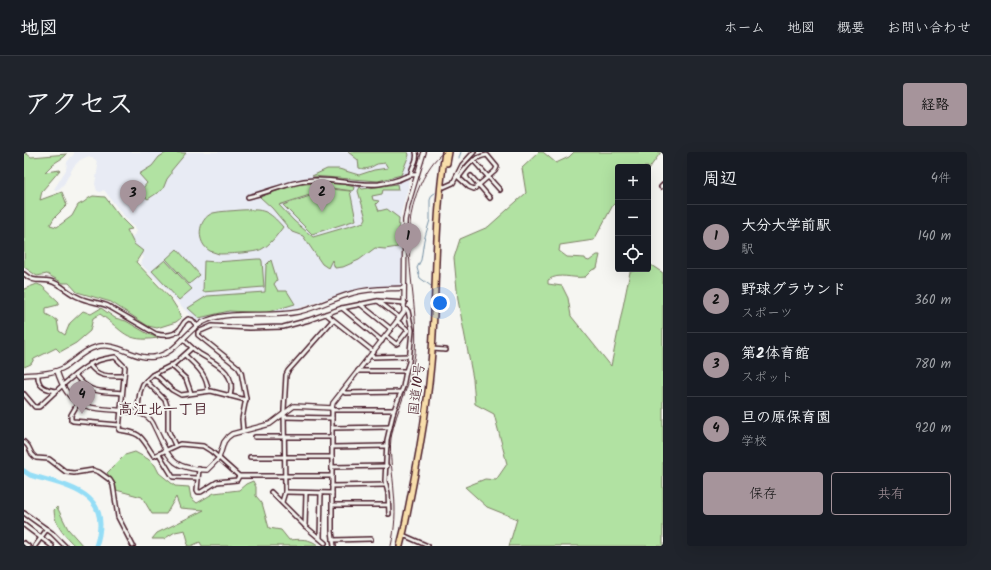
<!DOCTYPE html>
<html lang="ja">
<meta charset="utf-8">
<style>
:root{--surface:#171b24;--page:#20242c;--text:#f1f3f6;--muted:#9ea1a6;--line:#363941;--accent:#a6949b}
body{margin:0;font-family:Kalam,"Klee One",sans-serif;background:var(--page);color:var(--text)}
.controls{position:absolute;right:12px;top:12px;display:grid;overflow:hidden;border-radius:4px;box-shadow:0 4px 16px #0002}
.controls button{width:36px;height:36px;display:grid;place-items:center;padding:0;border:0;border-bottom:1px solid var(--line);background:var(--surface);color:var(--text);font:20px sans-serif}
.you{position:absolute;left:416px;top:151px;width:14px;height:14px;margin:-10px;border:3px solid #fff;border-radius:50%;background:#1a73e8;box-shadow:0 0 0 6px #1a73e833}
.badge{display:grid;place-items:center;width:26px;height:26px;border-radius:50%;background:var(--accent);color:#111;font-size:13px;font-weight:700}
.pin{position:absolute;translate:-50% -33px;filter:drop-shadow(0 1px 2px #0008)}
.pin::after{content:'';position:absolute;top:21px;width:14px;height:12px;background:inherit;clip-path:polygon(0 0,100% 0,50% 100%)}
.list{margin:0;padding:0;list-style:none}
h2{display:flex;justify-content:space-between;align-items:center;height:52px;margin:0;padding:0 16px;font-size:17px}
h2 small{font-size:13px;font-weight:400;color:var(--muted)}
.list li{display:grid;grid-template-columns:26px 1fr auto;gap:12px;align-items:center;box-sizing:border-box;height:64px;padding:0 16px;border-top:1px solid var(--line)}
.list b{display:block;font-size:15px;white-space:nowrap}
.list p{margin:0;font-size:13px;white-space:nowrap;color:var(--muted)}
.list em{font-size:13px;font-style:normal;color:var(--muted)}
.actions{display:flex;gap:8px;padding:12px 16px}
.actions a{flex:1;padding:9px 0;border:1px solid var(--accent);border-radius:4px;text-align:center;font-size:14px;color:var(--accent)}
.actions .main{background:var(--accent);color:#111}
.icon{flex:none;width:22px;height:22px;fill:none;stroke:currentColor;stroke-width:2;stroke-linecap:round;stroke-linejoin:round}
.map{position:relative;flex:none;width:639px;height:394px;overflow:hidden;border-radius:4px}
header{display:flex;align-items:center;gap:24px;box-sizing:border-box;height:56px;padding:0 20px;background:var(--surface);border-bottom:1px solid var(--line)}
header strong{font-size:19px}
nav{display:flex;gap:22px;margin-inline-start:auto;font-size:14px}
.intro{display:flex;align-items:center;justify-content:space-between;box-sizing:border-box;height:96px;padding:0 24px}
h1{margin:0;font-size:28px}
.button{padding:10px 18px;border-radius:4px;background:var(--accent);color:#111;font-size:14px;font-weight:700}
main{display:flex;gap:24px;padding:0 24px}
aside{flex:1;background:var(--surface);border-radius:4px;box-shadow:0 4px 16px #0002}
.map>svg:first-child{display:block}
.built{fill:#e8ebf4}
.green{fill:#b1e2a2;stroke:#7e8066}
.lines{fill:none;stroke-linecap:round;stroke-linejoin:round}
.stream{stroke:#7691a5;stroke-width:1}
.river{stroke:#94ddf6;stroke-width:5}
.minor-casing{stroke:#4a1f2b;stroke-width:6}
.tertiary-casing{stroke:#4a1f2b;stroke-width:6}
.trunk-casing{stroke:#4a1f2b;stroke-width:8}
.minor{stroke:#f6f6f2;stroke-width:3}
.tertiary{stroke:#f6f6f2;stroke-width:3.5}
.trunk{stroke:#f8deab;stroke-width:5}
.rail{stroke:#4a1f2b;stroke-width:1}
.labels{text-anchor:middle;stroke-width:3.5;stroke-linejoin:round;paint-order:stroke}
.street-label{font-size:14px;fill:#4a1f2b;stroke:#f6f6f2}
.neighbourhood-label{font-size:15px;font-weight:bold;fill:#4a1f2b;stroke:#f6f6f2}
</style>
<header>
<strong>地図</strong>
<nav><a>ホーム</a><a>地図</a><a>概要</a><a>お問い合わせ</a></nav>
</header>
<div class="intro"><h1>アクセス</h1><a class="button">経路</a></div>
<main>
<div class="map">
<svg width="639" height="394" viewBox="0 0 639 394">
<rect width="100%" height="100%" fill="#f6f6f2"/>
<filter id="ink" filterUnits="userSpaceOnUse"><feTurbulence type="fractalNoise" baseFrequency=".025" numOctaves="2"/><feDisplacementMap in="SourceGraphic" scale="8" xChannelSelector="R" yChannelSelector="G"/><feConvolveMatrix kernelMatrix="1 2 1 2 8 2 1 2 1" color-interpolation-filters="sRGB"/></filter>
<g filter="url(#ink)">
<path class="built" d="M50,0H390L391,2L390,12L385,20L384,36L377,61L376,71V91L383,136L353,137L331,140L307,145L276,156L244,161H200L175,170L161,158L116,111L120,106L104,90L113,79L96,59L80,38L76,40L73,39L71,32L74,14L72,8L65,4L56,8L50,14L40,32L33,39L30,37L42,18L43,10L50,2Z"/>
<g class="green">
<path d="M0,0L7,5L43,2L40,5L29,12L21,20L36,18L18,39L16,48L38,40L43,53L30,66L26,73L33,75L48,64L54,53L60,50L65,46L69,44L81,45L97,66L108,77L103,78L110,92L119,99L112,110L147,147L154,158L157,166L152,170L133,176L124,174L87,150L53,140L45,131H39L23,122L13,124L0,115Z"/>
<path d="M143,0L162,1L147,19V22L143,27L139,37L124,47L115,41L123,31L115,22L128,14L135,5Z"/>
<path d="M324,0H384L385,3L377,23L354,29L288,24L303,17H315L335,23L350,18L364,16L361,11C358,12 354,11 351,13C346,16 342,18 335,16L334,8Z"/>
<path d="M515,0H519L532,11L545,5L550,0H637L624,18V15H594V48L589,53L570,88L536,93L535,99L543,105L561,106L562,108L565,109L573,103H576L573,116L568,118L561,125C547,127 536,120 524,128V132L538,134L544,146L547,164L587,214L606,120L616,117H624V114L627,113L639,121V394H485L493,367L463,355L441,335L461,327L472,328L483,312L470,262L451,252L449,227L434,148L430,106L436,87L464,75L502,41L498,16Z"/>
<path d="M294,31L319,32L330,35L329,39L307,36L255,53L270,69L289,85L340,70L342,66L334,39L336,35L338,37L373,32L374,38H359L358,42L348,44L349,48L355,49L352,52L355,59L363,57L375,66L374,95L361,97L351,96L335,108L319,115L311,116L308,108L304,116L298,112L279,84L268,80L248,56L236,45L269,33Z"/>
<path d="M307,37L326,39L332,68L288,82L259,53Z"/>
<path d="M217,58C240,57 244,58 259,75C254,82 246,93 238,97C232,101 203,102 195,102C192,101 189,100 186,99C172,91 173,67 189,61C197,59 208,59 217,58Z"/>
<path d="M153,97L176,123L165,132L142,107Z"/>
<path d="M233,107H237L238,109L240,135L179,140L180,109L192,110Z"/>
<path d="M141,108L168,137L155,148L128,119Z"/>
<path d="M247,108L253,128L250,132L254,139H263L271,152L241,161L205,159L175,166L164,156L183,144L241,140L242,113Z"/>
<path d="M13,132L18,134L35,150L34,153L22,156V162L33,168L35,179L41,183L46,171L59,159L67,162L77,156L91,166L102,169L124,182L134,186C101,191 100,179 76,162L69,166L66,179L52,191L36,200L32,196L10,207L7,212L0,215V137Z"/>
<path d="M111,300L124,307L131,313L135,321L151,334L165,335L167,346L173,351L190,341L215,338L222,332L229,329L232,335V344L238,351L245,376L257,378L265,388C276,387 286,386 295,394H178L176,390L167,394H163L164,389L161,378L151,380L140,387H128L133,381L180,358L156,356L152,345L142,362H128L118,345L92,338L91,331L83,321L101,303Z"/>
<path d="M33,355L44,377L59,394H51C41,384 30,373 30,358Z"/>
</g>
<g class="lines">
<g class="stream">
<path d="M435,6L437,0"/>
<path d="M407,134L396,126L393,116L397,108L400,88L406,68V48L408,43L411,41"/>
</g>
<path class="river" d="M0,319L6,323C45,335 90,340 72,394"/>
<defs>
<g id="minor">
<path d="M449,8L476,38"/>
<path d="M387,22C387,14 395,9 392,0"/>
<path d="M433,24L445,35L450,37L471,19L473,15L463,3C449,5 443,14 435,25"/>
<path d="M447,24L466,46"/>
<path d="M417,33L420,35L429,31L438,13L450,0"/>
<path d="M637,35L639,33"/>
<path d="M224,45C247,40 266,29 290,28C312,27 333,34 355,32C361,31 367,30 373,28C381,26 384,21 393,23"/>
<path d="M0,122C10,131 15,127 26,129C37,132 44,141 54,145C63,150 74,150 84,154L132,182C140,184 150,184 156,177C159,173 159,170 164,167L168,168L173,174"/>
<path d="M354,149L376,166"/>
<path d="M336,152L367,177"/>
<path d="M318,156L358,189"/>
<path d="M302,162L350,200"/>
<path d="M362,184L372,192L374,191L384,178L373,169"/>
<path d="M159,187C164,192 170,198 176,202C192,212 213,220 206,244"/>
<path d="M408,197L422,198"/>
<path d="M161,203C172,214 183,222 184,239"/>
<path d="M347,203L349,205L384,204"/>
<path d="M65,212C74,226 85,224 100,224"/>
<path d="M147,213L162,227L167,241"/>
<path d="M334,219H382L385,210L388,178L384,159L381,157"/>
<path d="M14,222C13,235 21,237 32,239"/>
<path d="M131,222L148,238L157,243L187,239L222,248"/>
<path d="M51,223C66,242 76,239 98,241"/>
<path d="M122,229L141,248L144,257V278L151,293"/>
<path d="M319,239L321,241L377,240"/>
<path d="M0,242L11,255H15C29,242 49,222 65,213C72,208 83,206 91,205L101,215L95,278C120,281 117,286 130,304L156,292L179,294L187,299L215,324H308"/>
<path d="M54,251L47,263V268L49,269L95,273"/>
<path d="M308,256V379L310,394"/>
<path d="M308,258H370"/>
<path d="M113,261L116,240L119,232L128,223L150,212L168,196"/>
<path d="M260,265L308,266"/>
<path d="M308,276L366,275"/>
<path d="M219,279L218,267L222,246L217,220L214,215L174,183V180L188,174L225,176L259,175L285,168L318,156L353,149L381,151"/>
<path d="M231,285H308"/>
<path d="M0,290L4,294L8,302L12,306L25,307L42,320L50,321L69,318L75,320L86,328L89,333L94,365L109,394"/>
<path d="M308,295L363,294"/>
<path d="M135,302L149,325L174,326"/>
<path d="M226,305H308"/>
<path d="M308,315L363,314"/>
<path d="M175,317L173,338L174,340H177L193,330L213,328L215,324"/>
<path d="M308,334L362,333"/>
<path d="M247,340L281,374L301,391"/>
<path d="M261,340L308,341"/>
<path d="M258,350L261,340L260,258L262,223L264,219L309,168"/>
<path d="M309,353H364"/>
<path d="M0,361L28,381L41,394"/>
<path d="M365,362L364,341L361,329L363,288L370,258L379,235L382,219"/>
<path d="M0,373L28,394"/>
<path d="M281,374L282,341"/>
<path d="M379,383L404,394"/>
<path d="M296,386L297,341"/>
<path d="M309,388L347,387"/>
<path d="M0,391L4,394"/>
<path d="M11,394L23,377"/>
</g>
<g id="tertiary">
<path d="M33,219C46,260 65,255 102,259C107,260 114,260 120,263C125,265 129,271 131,276C146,306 146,317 183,318L195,306L200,290L204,285L208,282L246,272L270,254L308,256L309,251L380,160L381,68L384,53L400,0"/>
<path d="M0,223C13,222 29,222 41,215C51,208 60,198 72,195C93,189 110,208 130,205C154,202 163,175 184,168C209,158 246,166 274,160C293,156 310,146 329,141C345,136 363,137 380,136"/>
</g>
<g id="trunk">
<path d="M423,11L425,0"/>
<path d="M376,394L380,378C391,323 402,268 407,212C413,142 410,70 421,0"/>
</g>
</defs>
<use href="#minor" class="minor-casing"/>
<use href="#tertiary" class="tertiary-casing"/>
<use href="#trunk" class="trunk-casing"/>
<use href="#minor" class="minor"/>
<use href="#tertiary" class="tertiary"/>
<use href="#trunk" class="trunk"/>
<path class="rail" d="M367,394C371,376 372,359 370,340C369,322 365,304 367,286C372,257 388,231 391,201C396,144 371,86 397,31C403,19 409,8 420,0"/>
</g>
</g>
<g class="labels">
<g class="street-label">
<text transform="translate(392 237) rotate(-83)" y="5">国道10号</text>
</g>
<g class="neighbourhood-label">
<text x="139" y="262">高江北一丁目</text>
</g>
</g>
</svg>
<div class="controls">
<button>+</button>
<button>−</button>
<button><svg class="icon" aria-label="locate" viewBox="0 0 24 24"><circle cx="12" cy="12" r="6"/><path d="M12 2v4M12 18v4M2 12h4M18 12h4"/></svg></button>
</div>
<div class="you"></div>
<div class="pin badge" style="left:384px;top:104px">1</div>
<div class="pin badge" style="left:298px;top:60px">2</div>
<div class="pin badge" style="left:109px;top:61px">3</div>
<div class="pin badge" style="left:58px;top:262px">4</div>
</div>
<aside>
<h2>周辺<small>4件</small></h2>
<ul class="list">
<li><span class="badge">1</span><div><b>大分大学前駅</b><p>駅</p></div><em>140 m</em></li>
<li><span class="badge">2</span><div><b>野球グラウンド</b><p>スポーツ</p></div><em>360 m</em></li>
<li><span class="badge">3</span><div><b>第2体育館</b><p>スポット</p></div><em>780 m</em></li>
<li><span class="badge">4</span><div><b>旦の原保育園</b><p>学校</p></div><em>920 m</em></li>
</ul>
<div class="actions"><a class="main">保存</a><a>共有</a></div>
</aside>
</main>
